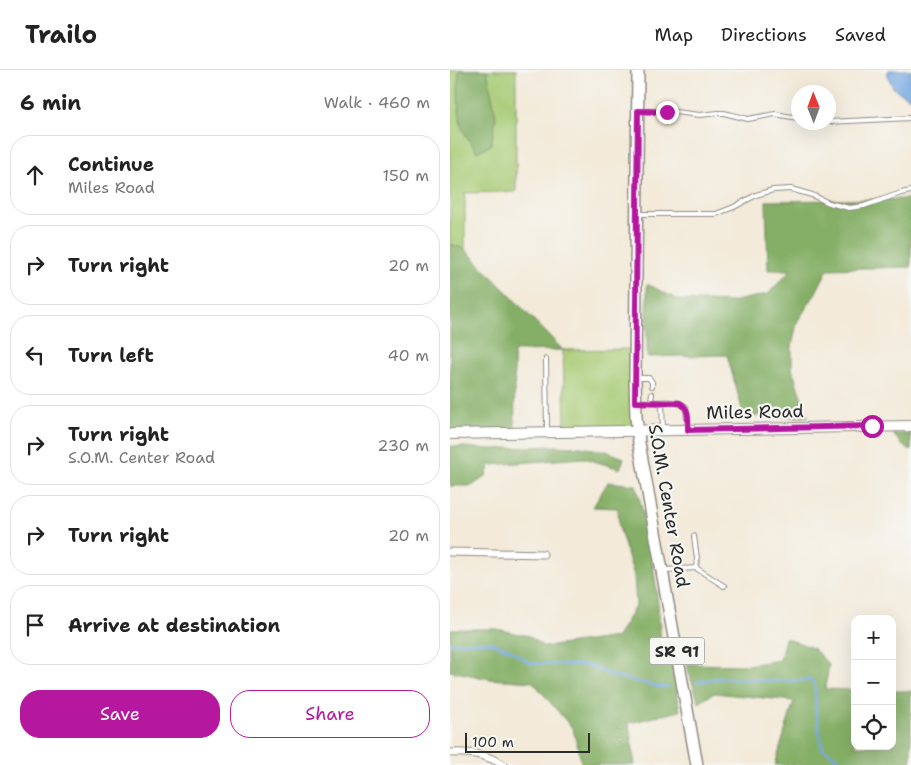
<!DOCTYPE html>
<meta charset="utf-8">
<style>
:root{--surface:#fff;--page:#f6f6f6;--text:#222;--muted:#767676;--line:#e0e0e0;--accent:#b5179e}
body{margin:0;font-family:"Shantell Sans",sans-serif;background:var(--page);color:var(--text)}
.controls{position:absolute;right:15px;bottom:15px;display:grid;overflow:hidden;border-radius:10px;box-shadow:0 5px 20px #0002}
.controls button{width:45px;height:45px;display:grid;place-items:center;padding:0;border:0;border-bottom:1px solid var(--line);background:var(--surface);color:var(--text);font:25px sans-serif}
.compass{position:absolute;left:341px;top:15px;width:45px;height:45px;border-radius:50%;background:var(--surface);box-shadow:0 5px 20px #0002;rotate:359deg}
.scale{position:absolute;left:15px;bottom:12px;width:125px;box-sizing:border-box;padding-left:5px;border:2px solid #2b2b2b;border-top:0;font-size:14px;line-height:18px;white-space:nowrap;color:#2b2b2b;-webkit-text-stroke:4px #f6f6f2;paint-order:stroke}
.stop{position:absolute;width:15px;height:15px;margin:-11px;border:4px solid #b5179e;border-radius:50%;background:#fff}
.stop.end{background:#b5179e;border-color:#fff;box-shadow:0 1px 5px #0008}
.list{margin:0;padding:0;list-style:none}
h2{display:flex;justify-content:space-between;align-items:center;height:65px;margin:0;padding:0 20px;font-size:21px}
h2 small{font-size:16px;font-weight:400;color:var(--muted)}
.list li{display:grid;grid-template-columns:32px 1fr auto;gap:15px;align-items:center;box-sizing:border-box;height:80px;margin:0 10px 10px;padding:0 10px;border:1px solid var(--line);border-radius:20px}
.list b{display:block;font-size:19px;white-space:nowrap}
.list p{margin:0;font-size:16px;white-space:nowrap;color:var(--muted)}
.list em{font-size:16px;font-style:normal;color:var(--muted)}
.actions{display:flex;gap:10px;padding:15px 20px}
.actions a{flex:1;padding:11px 0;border:1px solid var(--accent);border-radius:20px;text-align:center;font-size:18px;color:var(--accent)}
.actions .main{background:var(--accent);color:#fff}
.icon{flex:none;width:28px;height:28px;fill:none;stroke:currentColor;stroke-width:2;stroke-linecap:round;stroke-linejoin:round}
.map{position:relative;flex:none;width:461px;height:695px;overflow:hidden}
header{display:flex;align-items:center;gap:30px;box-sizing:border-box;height:70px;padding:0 25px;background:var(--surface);border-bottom:1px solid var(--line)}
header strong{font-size:24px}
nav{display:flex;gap:28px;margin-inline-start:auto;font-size:18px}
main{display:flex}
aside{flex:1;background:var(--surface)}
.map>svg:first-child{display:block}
.green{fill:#a7cb74;stroke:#697b50}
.forest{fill:#85af66;stroke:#586d48}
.water{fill:#76a8e2;stroke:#506a86}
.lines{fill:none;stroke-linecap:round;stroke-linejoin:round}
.stream{stroke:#76a8e2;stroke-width:2.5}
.lane-casing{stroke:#8f8a82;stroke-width:6}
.street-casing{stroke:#8f8a82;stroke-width:9}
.secondary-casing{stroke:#8f8a82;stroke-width:12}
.primary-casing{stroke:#8f8a82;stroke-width:14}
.lane{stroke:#fff;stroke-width:4}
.street{stroke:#fff;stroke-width:7}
.secondary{stroke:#fff;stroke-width:10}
.primary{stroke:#fff;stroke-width:11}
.route{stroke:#b5179e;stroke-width:6}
.labels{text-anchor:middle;stroke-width:4.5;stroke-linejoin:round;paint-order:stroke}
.shield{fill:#f6f6f2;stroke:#686867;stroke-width:1}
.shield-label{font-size:16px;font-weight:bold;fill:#2b2b2b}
.street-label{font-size:18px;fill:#2b2b2b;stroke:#f6f6f2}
</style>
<header>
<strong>Trailo</strong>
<nav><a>Map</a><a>Directions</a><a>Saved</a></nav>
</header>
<main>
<aside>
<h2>6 min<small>Walk · 460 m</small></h2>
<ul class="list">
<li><svg class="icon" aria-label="ahead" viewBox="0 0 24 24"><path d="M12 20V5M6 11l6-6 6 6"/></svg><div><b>Continue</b><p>Miles Road</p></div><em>150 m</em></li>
<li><svg class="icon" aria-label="right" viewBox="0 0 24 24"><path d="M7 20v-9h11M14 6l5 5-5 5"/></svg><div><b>Turn right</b></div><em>20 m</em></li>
<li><svg class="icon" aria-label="left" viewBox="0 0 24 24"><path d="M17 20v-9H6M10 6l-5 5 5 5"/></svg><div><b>Turn left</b></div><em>40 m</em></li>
<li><svg class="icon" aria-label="right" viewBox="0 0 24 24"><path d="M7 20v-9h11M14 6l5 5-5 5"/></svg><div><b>Turn right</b><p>S.O.M. Center Road</p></div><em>230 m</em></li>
<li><svg class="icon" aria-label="right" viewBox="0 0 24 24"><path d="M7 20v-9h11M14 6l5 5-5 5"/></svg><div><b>Turn right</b></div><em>20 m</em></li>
<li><svg class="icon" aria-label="arrive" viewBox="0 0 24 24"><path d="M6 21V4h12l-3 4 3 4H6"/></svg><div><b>Arrive at destination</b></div></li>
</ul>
<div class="actions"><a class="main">Save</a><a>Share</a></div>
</aside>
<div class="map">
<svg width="461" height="695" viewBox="0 0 461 695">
<rect width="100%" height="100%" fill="#f6f6f2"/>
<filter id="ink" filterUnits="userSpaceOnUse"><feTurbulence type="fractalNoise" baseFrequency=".02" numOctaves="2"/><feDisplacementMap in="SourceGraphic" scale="10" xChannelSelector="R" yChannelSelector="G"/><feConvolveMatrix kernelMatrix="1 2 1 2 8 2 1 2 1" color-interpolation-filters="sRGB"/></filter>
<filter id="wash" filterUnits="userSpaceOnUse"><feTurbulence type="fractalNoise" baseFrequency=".0096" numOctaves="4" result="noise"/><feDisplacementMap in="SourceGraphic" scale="20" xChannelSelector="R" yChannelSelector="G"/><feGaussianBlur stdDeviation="1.12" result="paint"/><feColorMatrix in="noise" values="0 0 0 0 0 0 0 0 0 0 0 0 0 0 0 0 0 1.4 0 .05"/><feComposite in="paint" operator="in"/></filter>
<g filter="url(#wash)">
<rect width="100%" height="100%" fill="#f3ead9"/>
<g class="green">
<path d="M0,0H66V122L15,123V179L0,174Z"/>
<path d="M185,279L187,361L115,362L113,280Z"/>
</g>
<g class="forest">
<path d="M9,0H37L46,47L41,75L27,82C22,74 15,66 12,58C8,48 7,11 9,0Z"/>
<path d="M461,129V197L378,199L364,226L347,252L342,277V299L358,347L294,346L277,285L197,287V214L229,230L281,232L318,224L341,200H318L316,131Z"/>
<path d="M0,174L15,179L113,280L64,281L65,363L0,364Z"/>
<path d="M443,364H461V381L452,375Z"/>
<path d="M0,376L40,379L98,376L131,377L156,381L174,388L170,399L134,388L40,395L36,406L22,416H0Z"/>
<path d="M158,412L186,415C201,472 211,532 211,591H222L230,641L179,653L185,695H132L123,659L83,612L40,609L0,601V559H47L79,566L94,577L167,567L186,535L184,506L169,457L168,438L143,437Z"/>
<path d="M335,568L363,578L379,595L375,619L405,620V676H442V621H461V695H325L344,631L264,623L249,633L236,594L296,595L330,590Z"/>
</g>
<path class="water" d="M439,0H461V29L444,19L437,5Z"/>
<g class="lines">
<g class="stream">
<path d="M0,573L39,572L59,579L80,593L97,594L137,595L163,606L211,617H218"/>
<path d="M247,612L268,608L326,611L362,610L365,618L366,640L372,678L396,693L403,695"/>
</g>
</g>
</g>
<g filter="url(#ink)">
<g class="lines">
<defs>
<g id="lane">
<path d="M188,41L225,42L250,45L268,43H274L298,49L325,44L348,48"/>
<path d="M378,52L461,48"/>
<path d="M189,144H266L284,137L306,125L323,120L341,119L362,125L379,133L399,138L414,136L451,123L461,121"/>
<path d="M96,289L97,360"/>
<path d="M187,308H199L202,312V316"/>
<path d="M188,332H199L201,330L202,324"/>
<path d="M199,332H208L212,336L213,360"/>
<path d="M208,332C218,332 228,330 236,337L238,359"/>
<path d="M244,466L247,489L246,498"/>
<path d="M215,500L246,498L274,516"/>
</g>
<g id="street">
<path d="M0,482L93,484"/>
<path d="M0,683C21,682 35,684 54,695"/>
</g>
<path id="secondary" d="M0,364L461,356"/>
<path id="primary" d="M188,0L185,308L186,347L189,373L247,695"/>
</defs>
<use href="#lane" class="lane-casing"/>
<use href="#street" class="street-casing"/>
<use href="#secondary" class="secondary-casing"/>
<use href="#primary" class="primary-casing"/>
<use href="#lane" class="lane"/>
<use href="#street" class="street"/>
<use href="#secondary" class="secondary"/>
<use href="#primary" class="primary"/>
</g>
</g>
<g class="lines" filter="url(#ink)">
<path class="route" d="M217,42L188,41L185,332L230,333C240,339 238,349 238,360L422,356"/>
</g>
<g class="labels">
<rect class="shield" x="199.5" y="567.5" width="55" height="27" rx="4"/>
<g class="shield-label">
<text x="227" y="587">SR 91</text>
</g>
<g class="street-label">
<text transform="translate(305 342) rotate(-1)" y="6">Miles Road</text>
<text transform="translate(219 436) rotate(80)" y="6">S.O.M. Center Road</text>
</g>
</g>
</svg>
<div class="controls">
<button>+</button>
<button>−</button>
<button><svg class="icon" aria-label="locate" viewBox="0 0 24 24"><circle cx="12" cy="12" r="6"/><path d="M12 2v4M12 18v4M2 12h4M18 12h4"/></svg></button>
</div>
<svg class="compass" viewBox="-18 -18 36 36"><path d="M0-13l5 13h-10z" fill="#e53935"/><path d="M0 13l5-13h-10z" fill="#767676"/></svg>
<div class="scale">100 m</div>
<div class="stop" style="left:422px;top:356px"></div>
<div class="stop end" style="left:217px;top:42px"></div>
</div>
</main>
